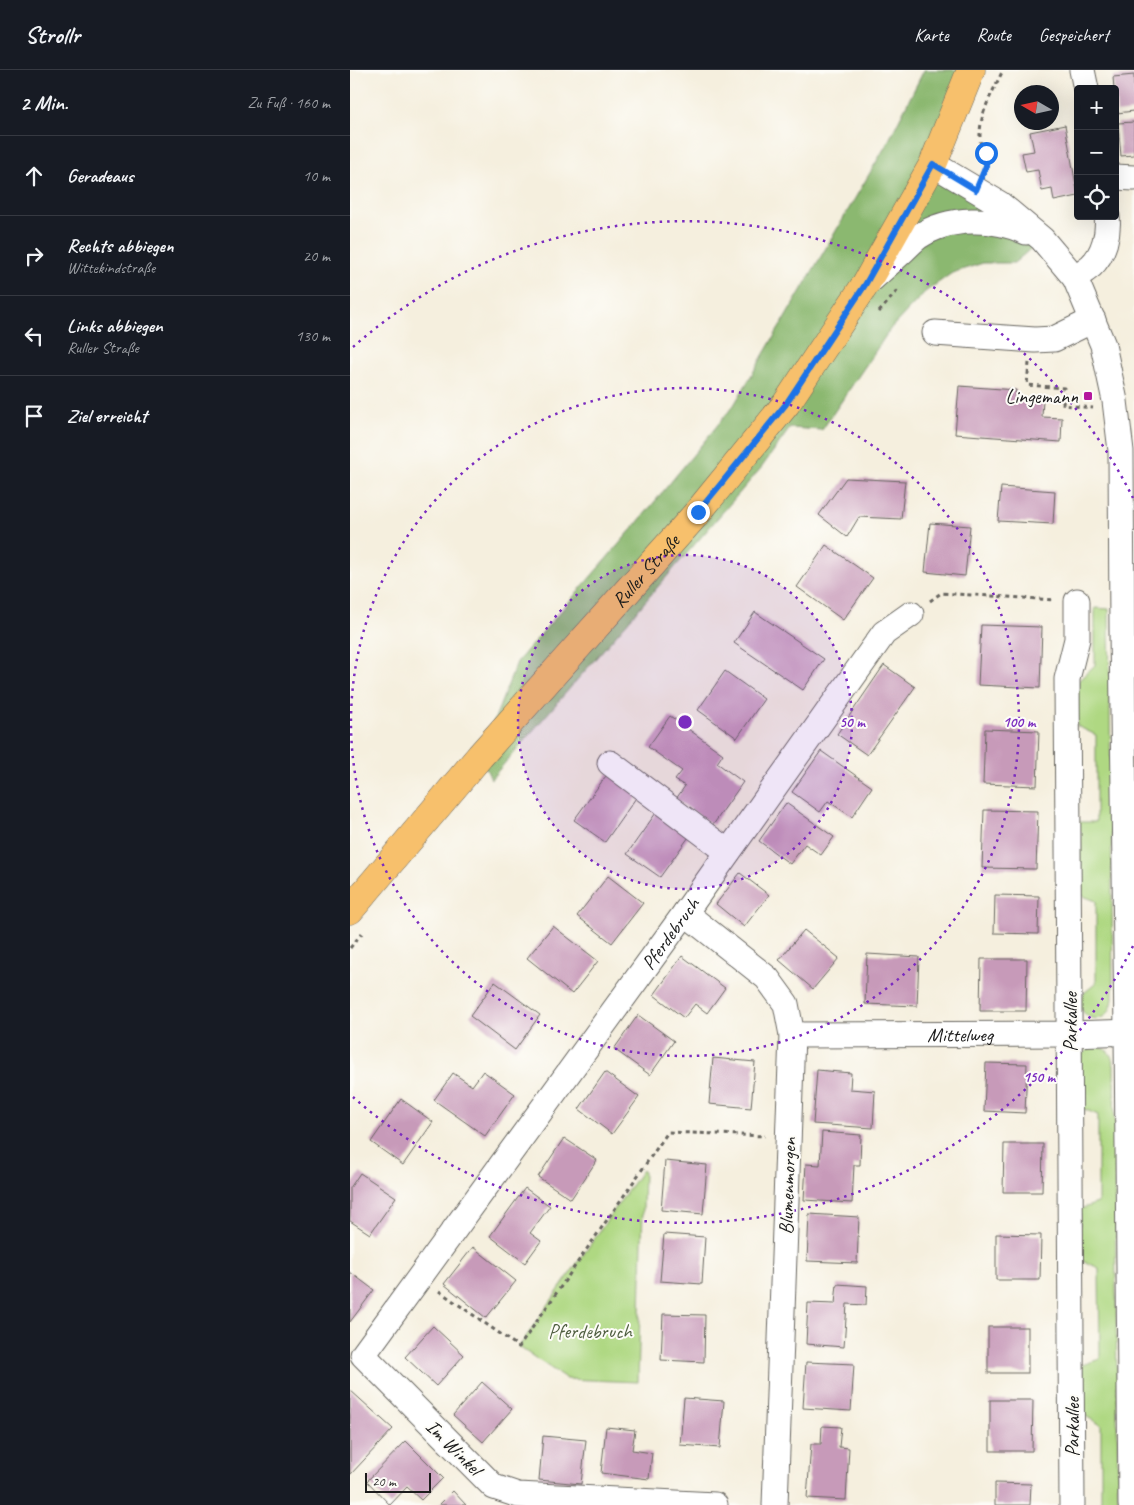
<!DOCTYPE html>
<html lang="de">
<meta charset="utf-8">
<style>
:root{--surface:#171b24;--page:#20242c;--text:#f1f3f6;--muted:#9ea1a6;--line:#363941}
body{margin:0;font-family:Caveat,sans-serif;background:var(--page);color:var(--text)}
.controls{position:absolute;right:15px;top:15px;display:grid;overflow:hidden;border-radius:5px;box-shadow:0 5px 20px #0002}
.controls button{width:45px;height:45px;display:grid;place-items:center;padding:0;border:0;border-bottom:1px solid var(--line);background:var(--surface);color:var(--text);font:25px sans-serif}
.compass{position:absolute;left:664px;top:15px;width:45px;height:45px;border-radius:50%;background:var(--surface);box-shadow:0 5px 20px #0002;rotate:279deg}
.scale{position:absolute;left:15px;bottom:12px;width:66px;box-sizing:border-box;padding-left:5px;border:2px solid #1c1c1c;border-top:0;font-size:14px;line-height:18px;white-space:nowrap;color:#1c1c1c;-webkit-text-stroke:4px #fdfcf7;paint-order:stroke}
.stop{position:absolute;width:15px;height:15px;margin:-11px;border:4px solid #1a73e8;border-radius:50%;background:#fff}
.stop.end{background:#1a73e8;border-color:#fff;box-shadow:0 1px 5px #0008}
.list{margin:0;padding:0;list-style:none}
h2{display:flex;justify-content:space-between;align-items:center;height:65px;margin:0;padding:0 20px;font-size:21px}
h2 small{font-size:16px;font-weight:400;color:var(--muted)}
.list li{display:grid;grid-template-columns:32px 1fr auto;gap:15px;align-items:center;box-sizing:border-box;height:80px;padding:0 20px;border-top:1px solid var(--line)}
.list b{display:block;font-size:19px;white-space:nowrap}
.list p{margin:0;font-size:16px;white-space:nowrap;color:var(--muted)}
.list em{font-size:16px;font-style:normal;color:var(--muted)}
.icon{flex:none;width:28px;height:28px;fill:none;stroke:currentColor;stroke-width:2;stroke-linecap:round;stroke-linejoin:round}
.map{position:relative;flex:none;width:784px;height:1435px;overflow:hidden}
header{display:flex;align-items:center;gap:30px;box-sizing:border-box;height:70px;padding:0 25px;background:var(--surface);border-bottom:1px solid var(--line)}
header strong{font-size:24px}
nav{display:flex;gap:28px;margin-inline-start:auto;font-size:18px}
main{display:flex}
aside{flex:1;background:var(--surface)}
.map>svg:first-child{display:block}
.green{fill:#afd882;stroke:#667a4f}
.forest{fill:#8bb870;stroke:#546a46}
.building{fill:#c79ab9}
.lines{fill:none;stroke-linecap:round;stroke-linejoin:round}
.minor-casing{stroke:#686660;stroke-width:27}
.major-casing{stroke:#686660;stroke-width:29}
.path{stroke:#686660;stroke-width:3;stroke-dasharray:4 4;stroke-linecap:butt}
.minor{stroke:#fff;stroke-width:25}
.major{stroke:#f7c06c;stroke-width:28}
.route{stroke:#1a73e8;stroke-width:6}
.ring{fill:none;stroke:#7b2cbf;stroke-width:2.5;stroke-dasharray:2.5 5}
.poi-dot{fill:#b5179e;stroke:#fdfcf7;stroke-width:2}
.labels{text-anchor:middle;stroke-width:4;stroke-linejoin:round;paint-order:stroke}
.poi-label{font-size:20px;fill:#1c1c1c;stroke:#fdfcf7;text-anchor:end}
.street-label{font-size:20px;fill:#1c1c1c;stroke:#fdfcf7}
.park-label{font-size:20px;fill:#4f5e40;stroke:#fdfcf7}
.centre{fill:#7b2cbf;stroke:#fdfcf7;stroke-width:2.5}
.ring-label{font-size:15px;text-anchor:middle;font-weight:bold;fill:#7b2cbf;stroke:#fdfcf7;stroke-width:4;stroke-linejoin:round;paint-order:stroke}
</style>
<header>
<strong>Strollr</strong>
<nav><a>Karte</a><a>Route</a><a>Gespeichert</a></nav>
</header>
<main>
<aside>
<h2>2 Min.<small>Zu Fuß · 160 m</small></h2>
<ul class="list">
<li><svg class="icon" aria-label="ahead" viewBox="0 0 24 24"><path d="M12 20V5M6 11l6-6 6 6"/></svg><div><b>Geradeaus</b></div><em>10 m</em></li>
<li><svg class="icon" aria-label="right" viewBox="0 0 24 24"><path d="M7 20v-9h11M14 6l5 5-5 5"/></svg><div><b>Rechts abbiegen</b><p>Wittekindstraße</p></div><em>20 m</em></li>
<li><svg class="icon" aria-label="left" viewBox="0 0 24 24"><path d="M17 20v-9H6M10 6l-5 5 5 5"/></svg><div><b>Links abbiegen</b><p>Ruller Straße</p></div><em>130 m</em></li>
<li><svg class="icon" aria-label="arrive" viewBox="0 0 24 24"><path d="M6 21V4h12l-3 4 3 4H6"/></svg><div><b>Ziel erreicht</b></div></li>
</ul>
</aside>
<div class="map">
<svg width="784" height="1435" viewBox="0 0 784 1435">
<rect width="100%" height="100%" fill="#fdfcf7"/>
<filter id="ink" filterUnits="userSpaceOnUse"><feTurbulence type="fractalNoise" baseFrequency=".02" numOctaves="2"/><feDisplacementMap in="SourceGraphic" scale="10" xChannelSelector="R" yChannelSelector="G"/><feConvolveMatrix kernelMatrix="1 2 1 2 8 2 1 2 1" color-interpolation-filters="sRGB"/></filter>
<filter id="wash" filterUnits="userSpaceOnUse"><feTurbulence type="fractalNoise" baseFrequency=".0096" numOctaves="4" result="noise"/><feDisplacementMap in="SourceGraphic" scale="20" xChannelSelector="R" yChannelSelector="G"/><feGaussianBlur stdDeviation="1.12" result="paint"/><feColorMatrix in="noise" values="0 0 0 0 0 0 0 0 0 0 0 0 0 0 0 0 0 1.4 0 .05"/><feComposite in="paint" operator="in"/></filter>
<g filter="url(#wash)">
<rect width="100%" height="100%" fill="#f5efde"/>
<g class="green">
<path d="M745,538L759,539L763,929C762,934 761,940 757,944C749,952 737,949 732,940C730,937 729,932 728,928L746,913V831L728,824L727,752H746V665L727,656L728,611L745,595Z"/>
<path d="M743,977C758,978 760,981 764,995L768,1435H751V1355L732,1344V1295L750,1289L749,1198L731,1190L730,1139L748,1133V1045L729,1037V993L733,983Z"/>
<path d="M292,1100L294,1102L288,1312L217,1309L169,1277Z"/>
</g>
<path class="forest" d="M574,0H621L583,94L692,169L664,193H633L602,203L575,222L541,258L472,360L440,358L412,397L141,709L130,686L167,592L288,452L384,335L538,72Z"/>
<g id="blocks">
<g class="building">
<path d="M784,5V41L767,43L765,19H764L763,7Z"/>
<path d="M784,52V85L771,86L768,53Z"/>
<path d="M715,55L728,126L704,131L702,119L692,121L688,100L676,102L672,83L684,81L680,62Z"/>
<path d="M609,316L666,320L665,328L693,329L692,347L712,348L711,372L605,364Z"/>
<path d="M496,408L555,411L551,449L509,447L497,467L469,445Z"/>
<path d="M651,417L705,421L703,454L648,451Z"/>
<path d="M580,453L620,456L615,506L575,502Z"/>
<path d="M476,475L523,508L493,550L447,517Z"/>
<path d="M405,542L474,589L453,620L384,573Z"/>
<path d="M631,555L692,557L690,618L628,615Z"/>
<path d="M534,595L565,617L517,685L487,664Z"/>
<path d="M375,601L414,629L387,668L348,640Z"/>
<path d="M320,646L373,684L367,693L393,712L363,755L326,729L335,716L325,710L332,701L298,677Z"/>
<path d="M635,659L689,661L687,716L633,714Z"/>
<path d="M471,681L522,717L502,747L478,731L470,742L442,722Z"/>
<path d="M258,703L288,725L255,772L224,750Z"/>
<path d="M436,733L484,767L471,785L455,774L440,794L409,771Z"/>
<path d="M308,740L341,764L310,807L277,784Z"/>
<path d="M634,740L688,741L686,799L632,798Z"/>
<path d="M390,803L419,825L394,857L366,834Z"/>
<path d="M258,806L293,833L262,873L227,846Z"/>
<path d="M645,825L689,826L688,864L644,863Z"/>
<path d="M203,856L248,891L222,924L177,888Z"/>
<path d="M454,860L489,888L463,919L429,890Z"/>
<path d="M517,884L569,887L567,936L515,934Z"/>
<path d="M332,886L375,918L357,943L345,934L334,948L304,925Z"/>
<path d="M631,889H677L676,941H630Z"/>
<path d="M145,912L190,945L165,980L120,946Z"/>
<path d="M288,945L324,971L300,1005L264,979Z"/>
<path d="M363,988L405,992L401,1038L359,1034Z"/>
<path d="M636,993L677,994L675,1043L634,1041Z"/>
<path d="M467,1000L501,1003L500,1019L525,1021L523,1058L463,1054Z"/>
<path d="M133,1001L165,1024L135,1066L84,1030L103,1003L122,1016Z"/>
<path d="M255,1002L289,1027L262,1064L229,1039Z"/>
<path d="M51,1029L83,1052L53,1095L21,1072Z"/>
<path d="M472,1062L511,1065L510,1095H504L502,1133L454,1130L456,1094L470,1095Z"/>
<path d="M214,1068L247,1090L221,1129L188,1107Z"/>
<path d="M654,1074H693L692,1122H653Z"/>
<path d="M315,1091L357,1095L353,1144L311,1140Z"/>
<path d="M10,1103L46,1127L20,1164L0,1151V1118Z"/>
<path d="M175,1118L200,1136L180,1163L191,1171L175,1193L140,1166Z"/>
<path d="M459,1144L509,1147L507,1193L457,1191Z"/>
<path d="M314,1164L355,1167L352,1214L310,1211Z"/>
<path d="M646,1164L691,1165L690,1210H646Z"/>
<path d="M123,1177L166,1211L136,1248L94,1214Z"/>
<path d="M0,1202L24,1220L0,1252Z"/>
<path d="M487,1214L517,1216L516,1235L497,1234L494,1277L456,1274L458,1233L485,1234Z"/>
<path d="M313,1244L355,1245L354,1292L311,1290Z"/>
<path d="M83,1256L114,1285L86,1316L55,1287Z"/>
<rect x="638" y="1257" width="40" height="46"/>
<path d="M456,1292L504,1294L501,1341L453,1338Z"/>
<path d="M132,1312L162,1339L133,1372L103,1345Z"/>
<path d="M0,1320L43,1359L0,1405Z"/>
<path d="M334,1328L374,1331L370,1378L330,1375Z"/>
<path d="M640,1330H683L682,1381H640Z"/>
<path d="M472,1356L491,1357L489,1377L499,1378L496,1430L457,1428L461,1374H471Z"/>
<path d="M256,1357L285,1360L282,1380L302,1383L299,1409L251,1403Z"/>
<path d="M193,1366L236,1370L231,1414L189,1410Z"/>
<path d="M56,1371L93,1408L71,1430L57,1417L40,1435L17,1411Z"/>
<path d="M645,1413L681,1414L680,1435H645Z"/>
<path d="M103,1421L116,1435H89Z"/>
</g>
</g>
</g>
<g filter="url(#ink)">
<use href="#blocks" fill-opacity="0" stroke="#686660" stroke-width="1"/>
<g class="lines">
<defs>
<g id="minor">
<path d="M732,0L736,19"/>
<path d="M583,94L650,134L692,169L725,208L753,275L765,331L771,381L772,560L777,962L781,1435"/>
<path d="M765,107L784,108"/>
<path d="M725,208C730,204 736,200 741,196C754,184 759,163 757,146"/>
<path d="M522,209C533,199 543,190 554,180C558,176 563,171 568,167C599,146 644,147 676,162"/>
<path d="M585,263L685,270L704,269L743,250"/>
<path d="M260,693L378,782"/>
<path d="M335,843L417,908L436,934L442,965L425,1435"/>
<path id="s1" d="M442,965L720,964L784,962"/>
<path id="s2" d="M365,1435L168,1425L144,1417L13,1285L335,843L534,563L561,544"/>
<path d="M722,1435L717,609L727,569V531"/>
</g>
<g id="major">
<path id="s3" d="M0,840L130,686L348,442L436,334L515,215L583,94L621,0"/>
</g>
</defs>
<use href="#minor" class="minor-casing"/>
<use href="#major" class="major-casing"/>
<g class="path">
<path d="M635,98C639,82 630,80 630,68C629,43 643,22 653,0"/>
<path d="M529,242L548,220"/>
<path d="M679,293L677,315L714,318L713,335L743,338"/>
<path d="M580,531L591,523L704,530"/>
<path d="M0,878L12,863"/>
<path d="M89,1221L169,1277L318,1062L415,1066"/>
</g>
<use href="#minor" class="minor"/>
<use href="#major" class="major"/>
</g>
</g>
<g class="lines" filter="url(#ink)">
<path class="route" d="M348,442L436,334L515,215L583,94L626,120L636,96V83"/>
</g>
<circle cx="335" cy="652" r="167" fill="#7b2cbf" fill-opacity=".12"/>
<g class="ring">
<circle cx="335" cy="652" r="167"/>
<circle cx="335" cy="652" r="334"/>
<path d="M783 876A501 501 0 0 1 3 1027M3 277A501 501 0 0 1 783 428"/>
</g>
<rect class="poi-dot" x="733" y="321" width="10" height="10" rx="2.5"/>
<g class="labels">
<g class="poi-label">
<text x="728" y="333">Lingemann</text>
</g>
<g class="street-label">
<text dy="7" stroke="none"><textPath href="#s3" startOffset="450">Ruller Straße</textPath></text>
<text dy="7" stroke="none"><textPath href="#s2" startOffset="930">Pferdebruch</textPath></text>
<text transform="translate(720 952) rotate(-90)" y="7">Parkallee</text>
<text dy="7" stroke="none"><textPath href="#s1" startOffset="168">Mittelweg</textPath></text>
<text transform="translate(437 1116) rotate(-88)" y="7">Blumenmorgen</text>
<text transform="translate(722 1357) rotate(-90)" y="7">Parkallee</text>
<text transform="translate(104 1377) rotate(45)" y="7">Im Winkel</text>
</g>
<g class="park-label">
<text x="240" y="1268">Pferdebruch</text>
</g>
</g>
<circle cx="335" cy="652" r="8" class="centre"/>
<g class="ring-label">
<text x="502" y="657">50 m</text>
<text x="669" y="657">100 m</text>
<text x="689" y="1012">150 m</text>
</g>
</svg>
<div class="controls">
<button>+</button>
<button>−</button>
<button><svg class="icon" aria-label="locate" viewBox="0 0 24 24"><circle cx="12" cy="12" r="6"/><path d="M12 2v4M12 18v4M2 12h4M18 12h4"/></svg></button>
</div>
<svg class="compass" viewBox="-18 -18 36 36"><path d="M0-13l5 13h-10z" fill="#e53935"/><path d="M0 13l5-13h-10z" fill="#9ea1a6"/></svg>
<div class="scale">20 m</div>
<div class="stop" style="left:636px;top:83px"></div>
<div class="stop end" style="left:348px;top:442px"></div>
</div>
</main>
